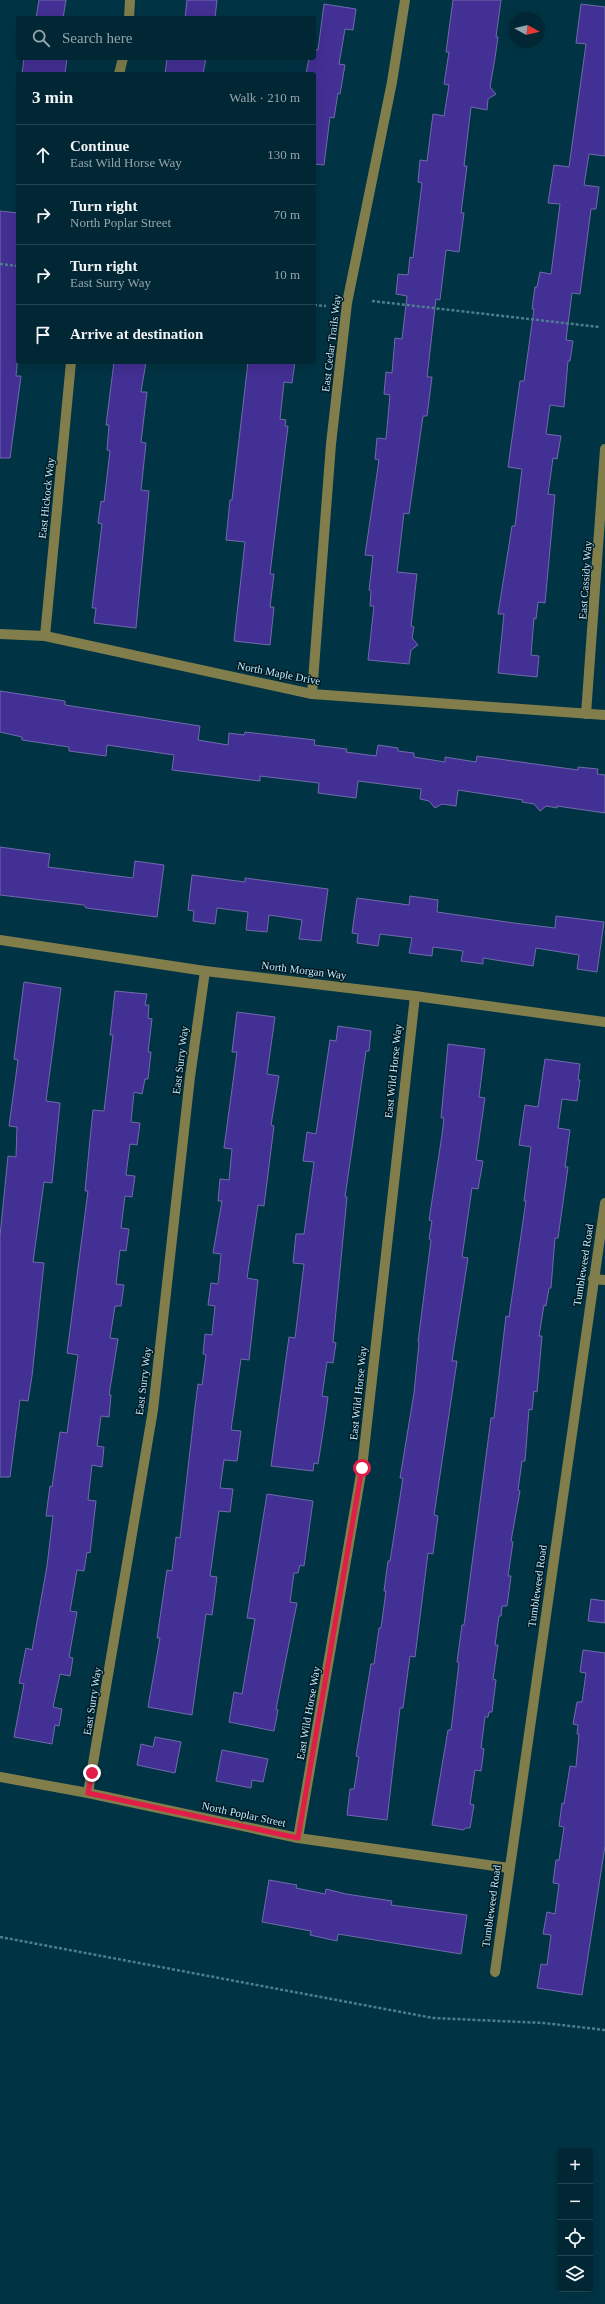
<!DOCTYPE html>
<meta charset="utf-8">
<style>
:root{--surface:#002733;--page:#0e333f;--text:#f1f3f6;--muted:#95a5ac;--line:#22444e}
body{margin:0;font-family:Georgia,serif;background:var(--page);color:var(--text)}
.controls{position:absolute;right:12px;bottom:12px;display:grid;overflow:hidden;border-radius:4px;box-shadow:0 4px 16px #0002}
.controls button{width:36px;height:36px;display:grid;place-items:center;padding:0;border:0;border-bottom:1px solid var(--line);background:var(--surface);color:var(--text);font:20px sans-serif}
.compass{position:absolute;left:509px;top:12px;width:36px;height:36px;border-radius:50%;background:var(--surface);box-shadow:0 4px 16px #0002;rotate:98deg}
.stop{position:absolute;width:12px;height:12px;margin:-9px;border:3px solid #e11d48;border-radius:50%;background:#fff}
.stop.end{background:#e11d48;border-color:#fff;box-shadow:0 1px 4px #0008}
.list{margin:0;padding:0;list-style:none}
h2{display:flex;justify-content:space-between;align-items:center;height:52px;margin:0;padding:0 16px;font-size:17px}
h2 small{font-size:13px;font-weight:400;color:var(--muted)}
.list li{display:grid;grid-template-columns:26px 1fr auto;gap:12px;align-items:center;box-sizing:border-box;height:60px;padding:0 16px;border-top:1px solid var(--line)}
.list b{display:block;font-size:15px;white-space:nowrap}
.list p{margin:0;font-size:13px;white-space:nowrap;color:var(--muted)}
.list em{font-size:13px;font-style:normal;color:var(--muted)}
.icon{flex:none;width:22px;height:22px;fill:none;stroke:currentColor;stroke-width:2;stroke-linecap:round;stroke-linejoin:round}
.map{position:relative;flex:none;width:605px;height:2304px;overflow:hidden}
.search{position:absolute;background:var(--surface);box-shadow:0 4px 16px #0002;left:16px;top:16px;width:300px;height:44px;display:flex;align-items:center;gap:10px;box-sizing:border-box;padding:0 14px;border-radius:4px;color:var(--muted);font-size:15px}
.panel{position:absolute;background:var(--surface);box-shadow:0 4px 16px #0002;left:16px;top:72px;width:300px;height:292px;border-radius:4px}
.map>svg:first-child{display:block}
.building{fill:#433094;stroke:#6f6bab}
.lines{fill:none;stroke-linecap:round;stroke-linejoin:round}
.path{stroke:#4e7e8e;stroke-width:2.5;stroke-dasharray:3 2;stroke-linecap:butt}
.minor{stroke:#817e4c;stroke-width:10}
.route{stroke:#e11d48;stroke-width:5}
.labels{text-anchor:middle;stroke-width:3;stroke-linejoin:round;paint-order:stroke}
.street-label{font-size:11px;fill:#c1ebfc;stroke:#001a24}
</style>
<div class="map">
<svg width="605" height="2304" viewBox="0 0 605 2304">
<rect width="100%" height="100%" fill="#003444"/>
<g class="building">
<path d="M39,0H66L63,18H36Z"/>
<path d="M187,0H217L215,18H185Z"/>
<path d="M453,0H501L496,37H498L495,58L490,87L496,94L488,99L487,110L471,107L464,166H467L461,213H464L459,252L446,250L440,300L436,299L427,377H432L427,416H423L409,514L404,513L397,572L417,574L411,626L414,627L412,638L418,645L411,650L409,664L368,660L374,606H370L371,591L369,590L373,556L365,555L379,460L375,459L377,438L386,439L390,395L384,394L386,372L392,373L395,338L402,339L407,296L396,294L398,274L408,275L410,257L413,258L422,183L418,182L420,160L427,161L433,114L444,116L449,85L444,84L449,52H446Z"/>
<path d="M324,4L356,9L353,30L345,29L339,64L345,65L340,94L338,93L334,118L330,117L324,165L314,164V74H306L309,58H314V49L318,50Z"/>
<path d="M581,4L605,7V156L589,154L584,185L599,187L596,209H591L580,294L572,293L566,340L573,341L570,361H568L564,407L550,405L546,434L561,436L557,459L553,458L548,494L555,495L545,603L538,602L536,619L534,618L531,655L539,656L537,677L498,673L504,614H498L512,526H515L522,469L508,467L520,381H524L534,309H532L535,287H537L540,272L551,274L560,204L548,203L554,165L569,167L586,44L576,43Z"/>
<path d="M24,58H67L65,74H22Z"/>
<path d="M167,58H206L203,74H165Z"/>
<path d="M0,211L18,213V356L16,376H21L10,458H0Z"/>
<path d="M114,362H146L141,392H147L141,442L146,443L141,490L149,491L136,628L94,623L96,608H92L102,524L98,523L101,501L104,502L110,451L107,450L109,425H106Z"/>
<path d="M248,362H295L292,383L284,382L280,419L286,420L285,426H288L270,574H274L270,607H274L270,645L234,641L245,542L226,540L230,500H232Z"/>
<path d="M0,691L65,701V705L200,726L198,740L228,745L229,733L244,735L245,732L315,740L314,745L347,749L346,752L376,756L378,745L398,748V751L414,753V757L445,762V757L476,762L477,756L578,770V767L598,769L597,774L605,775V813L557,806V808L546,806L540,811L534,804L522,802L523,800L458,790L456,806L442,804L435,808L429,801L420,799L421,789L358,781L356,798L318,793L319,783L260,776V781L172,770L174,755L107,745L106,756L69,751V747L22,740V737L0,732Z"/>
<path d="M0,847L50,854L48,867L133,878L135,861L164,865L157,917L86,908L84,905L0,895Z"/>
<path d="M192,875L245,882V878L328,889L321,941L299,939L302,920L269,915L267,932L246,930L248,912L217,908L215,924L193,921L194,911L188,910Z"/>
<path d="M410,896L438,900L437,912L514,923L555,928L556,916L604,922L597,972L577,969L579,955L536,948L533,966L483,958V964L461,961L463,951L433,947L432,956L409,953L412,938L380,934L378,946L357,943L358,934L352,933L357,898L409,905Z"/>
<path d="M24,982L61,988L46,1101L60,1103L52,1183L44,1182L33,1262L44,1263L32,1376L28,1401L20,1400L10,1477H0V1236L8,1156L16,1157L17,1127L9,1126L18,1060L14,1059Z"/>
<path d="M115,991L147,994L145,1005H149L148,1018L152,1019L148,1052H151L148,1079H145L142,1094L134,1092L131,1122L140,1123L137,1145L130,1144L126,1175L135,1176L132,1197L125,1196L121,1228L129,1229L126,1251L120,1250L116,1284L124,1285L121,1306H115L110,1338L118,1339L109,1395H111L109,1417L101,1416L97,1446L104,1447L102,1467L92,1465L88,1500L96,1501L90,1553L87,1552L84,1571L77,1570L70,1611L77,1612L69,1657L73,1658L70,1676L60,1674L53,1707L62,1709L59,1726L55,1725L52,1744L14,1737L24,1684L19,1683L26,1648L32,1650L47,1566L53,1516H46L50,1486L52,1487L60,1432L67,1433L78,1355L67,1353L88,1191H85L90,1139L93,1110L104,1111L113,1035H110Z"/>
<path d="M237,1012L275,1017L267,1074L279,1076L271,1125L274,1126L264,1206L258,1205L247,1278L258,1280L249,1360L241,1359L231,1430L241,1431L237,1461L224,1460L220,1488L233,1489L230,1512L219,1511L210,1576L217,1577L212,1615L206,1614L192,1715L148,1707L160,1638H157L167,1570L172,1571L176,1537L180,1538L195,1407L198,1384L202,1385L206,1355L203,1354L205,1334L212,1335L215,1306L208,1305L211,1283L218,1284L221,1254L213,1253L222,1201H218L220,1179L229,1180L232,1149L224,1148L237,1052H232Z"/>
<path d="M338,1026L371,1031L369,1051H366L345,1197H347L333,1342L336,1343L333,1363L327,1362L322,1396L328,1397L325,1419L318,1464L314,1463L313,1471L271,1466L289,1337L295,1338L304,1264L293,1263L296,1234H304L314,1162L303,1161L307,1132L316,1134L330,1040L336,1041Z"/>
<path d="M448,1044L485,1049L479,1097L485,1098L476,1160L483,1161L478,1189L472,1188L462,1257L468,1258L452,1361H457L434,1515L438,1516L433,1554L428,1553L415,1657L410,1656L403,1708H400L387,1820L347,1815L350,1789H354L359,1757L356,1756L371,1664H374L379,1628H381L386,1591H384L388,1561H390L403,1478H400L414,1393L419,1343L418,1342L431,1240L429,1239L432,1221L429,1220L442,1135L444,1118H441Z"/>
<path d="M545,1059L580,1064L578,1080H580L577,1101L562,1099L558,1128L570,1130L565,1167H568L558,1238H555L551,1288H549L546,1306L544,1305L539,1336H542L537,1392L534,1391L532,1410L529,1409L525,1461H522L518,1490L520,1491L511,1541L513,1542L508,1576H511L507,1606H502L501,1616H499L495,1645H498L493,1679L496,1680L492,1712H489L488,1717H485L481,1748L484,1749L481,1771L475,1770L470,1804L474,1805L470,1828H465L464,1830L432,1825L448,1730H451L459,1663L457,1662L462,1625H464L491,1418H494L506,1316L509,1317L526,1201H524L531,1147L519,1145L525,1105L538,1107Z"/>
<path d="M267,1494L313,1501L304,1566L300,1565L298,1573H294L290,1602L297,1603L276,1709L278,1710L274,1731L229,1722L234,1692L242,1694L255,1619L247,1618Z"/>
<path d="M591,1599L605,1601V1623L588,1621Z"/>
<path d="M583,1650L605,1653V1846L582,1995L537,1988L541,1964L547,1965L551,1935L543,1934L547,1912L555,1914L559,1884L553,1883L556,1860H559L564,1827L559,1826L562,1803L564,1804L570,1766L576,1767L579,1734H577L578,1725L573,1724L577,1702H582L586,1673L580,1672Z"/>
<path d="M155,1737L181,1742L175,1773L137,1765L141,1744L153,1747Z"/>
<path d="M222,1750L268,1759L263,1782L252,1780L251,1788L216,1781Z"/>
<path d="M269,1880L297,1885L296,1888L325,1894L326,1889L346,1894L392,1901L391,1905L467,1915L461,1954L338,1934L337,1941L310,1935L311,1931L262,1922Z"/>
</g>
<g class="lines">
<g class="path">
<path d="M0,264L18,266"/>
<path d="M372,301L599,327"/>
<path d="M314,305L326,306"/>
<path d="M0,1937L433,2018L544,2023L605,2030"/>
</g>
<g class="minor">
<path d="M129,18L130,0"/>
<path d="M119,74L123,58"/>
<path d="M0,634L45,636L312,694L605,715"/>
<path d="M45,636L71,362"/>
<path d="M312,694L331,444L347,303L392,82L405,0"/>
<path d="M586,714L605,449"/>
<path d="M0,940L205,971L415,996L605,1022"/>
<path d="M593,1279L605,1280"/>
<path d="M0,1777L88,1793L298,1838L509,1868"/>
<path d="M88,1793L153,1410L190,1077L205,971"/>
<path d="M298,1838L362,1468L415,996"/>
<path d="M495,1972L605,1203"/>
</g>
</g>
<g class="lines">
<path class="route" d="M92,1773L88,1793L298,1838L362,1468"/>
</g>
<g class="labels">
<g class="street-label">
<text transform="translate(331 343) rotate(-83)" y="4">East Cedar Trails Way</text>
<text transform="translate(46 498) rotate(-84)" y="4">East Hickock Way</text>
<text transform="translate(585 580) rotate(-86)" y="4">East Cassidy Way</text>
<text transform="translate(279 673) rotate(11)" y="4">North Maple Drive</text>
<text transform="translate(304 970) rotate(7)" y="4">North Morgan Way</text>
<text transform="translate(180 1060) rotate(-83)" y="4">East Surry Way</text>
<text transform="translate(393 1071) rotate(-84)" y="4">East Wild Horse Way</text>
<text transform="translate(583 1265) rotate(-81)" y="4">Tumbleweed Road</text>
<text transform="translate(143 1381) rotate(-83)" y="4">East Surry Way</text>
<text transform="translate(358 1393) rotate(-84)" y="4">East Wild Horse Way</text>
<text transform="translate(537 1586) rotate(-82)" y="4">Tumbleweed Road</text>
<text transform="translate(92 1701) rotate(-81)" y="4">East Surry Way</text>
<text transform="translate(308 1713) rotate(-80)" y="4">East Wild Horse Way</text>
<text transform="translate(244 1814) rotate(12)" y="4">North Poplar Street</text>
<text transform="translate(491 1906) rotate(-82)" y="4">Tumbleweed Road</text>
</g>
</g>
</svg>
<div class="controls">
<button>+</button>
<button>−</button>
<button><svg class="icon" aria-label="locate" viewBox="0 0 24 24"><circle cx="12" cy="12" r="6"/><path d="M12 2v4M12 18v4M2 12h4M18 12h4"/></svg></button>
<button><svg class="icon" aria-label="layers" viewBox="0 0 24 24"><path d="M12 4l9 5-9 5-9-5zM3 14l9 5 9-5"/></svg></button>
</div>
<svg class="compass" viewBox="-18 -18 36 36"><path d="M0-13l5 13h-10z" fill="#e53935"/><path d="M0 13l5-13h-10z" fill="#95a5ac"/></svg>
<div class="stop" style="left:362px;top:1468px"></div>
<div class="stop end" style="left:92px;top:1773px"></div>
<div class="search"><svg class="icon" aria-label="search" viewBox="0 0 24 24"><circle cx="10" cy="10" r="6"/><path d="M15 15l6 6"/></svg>Search here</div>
<section class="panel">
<h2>3 min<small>Walk · 210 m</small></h2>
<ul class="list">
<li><svg class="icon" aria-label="ahead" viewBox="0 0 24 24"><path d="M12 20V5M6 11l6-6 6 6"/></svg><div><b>Continue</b><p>East Wild Horse Way</p></div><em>130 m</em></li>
<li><svg class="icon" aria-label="right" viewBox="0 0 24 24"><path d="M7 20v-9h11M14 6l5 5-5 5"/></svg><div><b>Turn right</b><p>North Poplar Street</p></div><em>70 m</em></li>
<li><svg class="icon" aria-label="right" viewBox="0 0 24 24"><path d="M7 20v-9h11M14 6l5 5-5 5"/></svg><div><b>Turn right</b><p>East Surry Way</p></div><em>10 m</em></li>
<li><svg class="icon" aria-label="arrive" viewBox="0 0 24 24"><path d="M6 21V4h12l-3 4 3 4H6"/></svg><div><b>Arrive at destination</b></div></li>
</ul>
</section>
</div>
